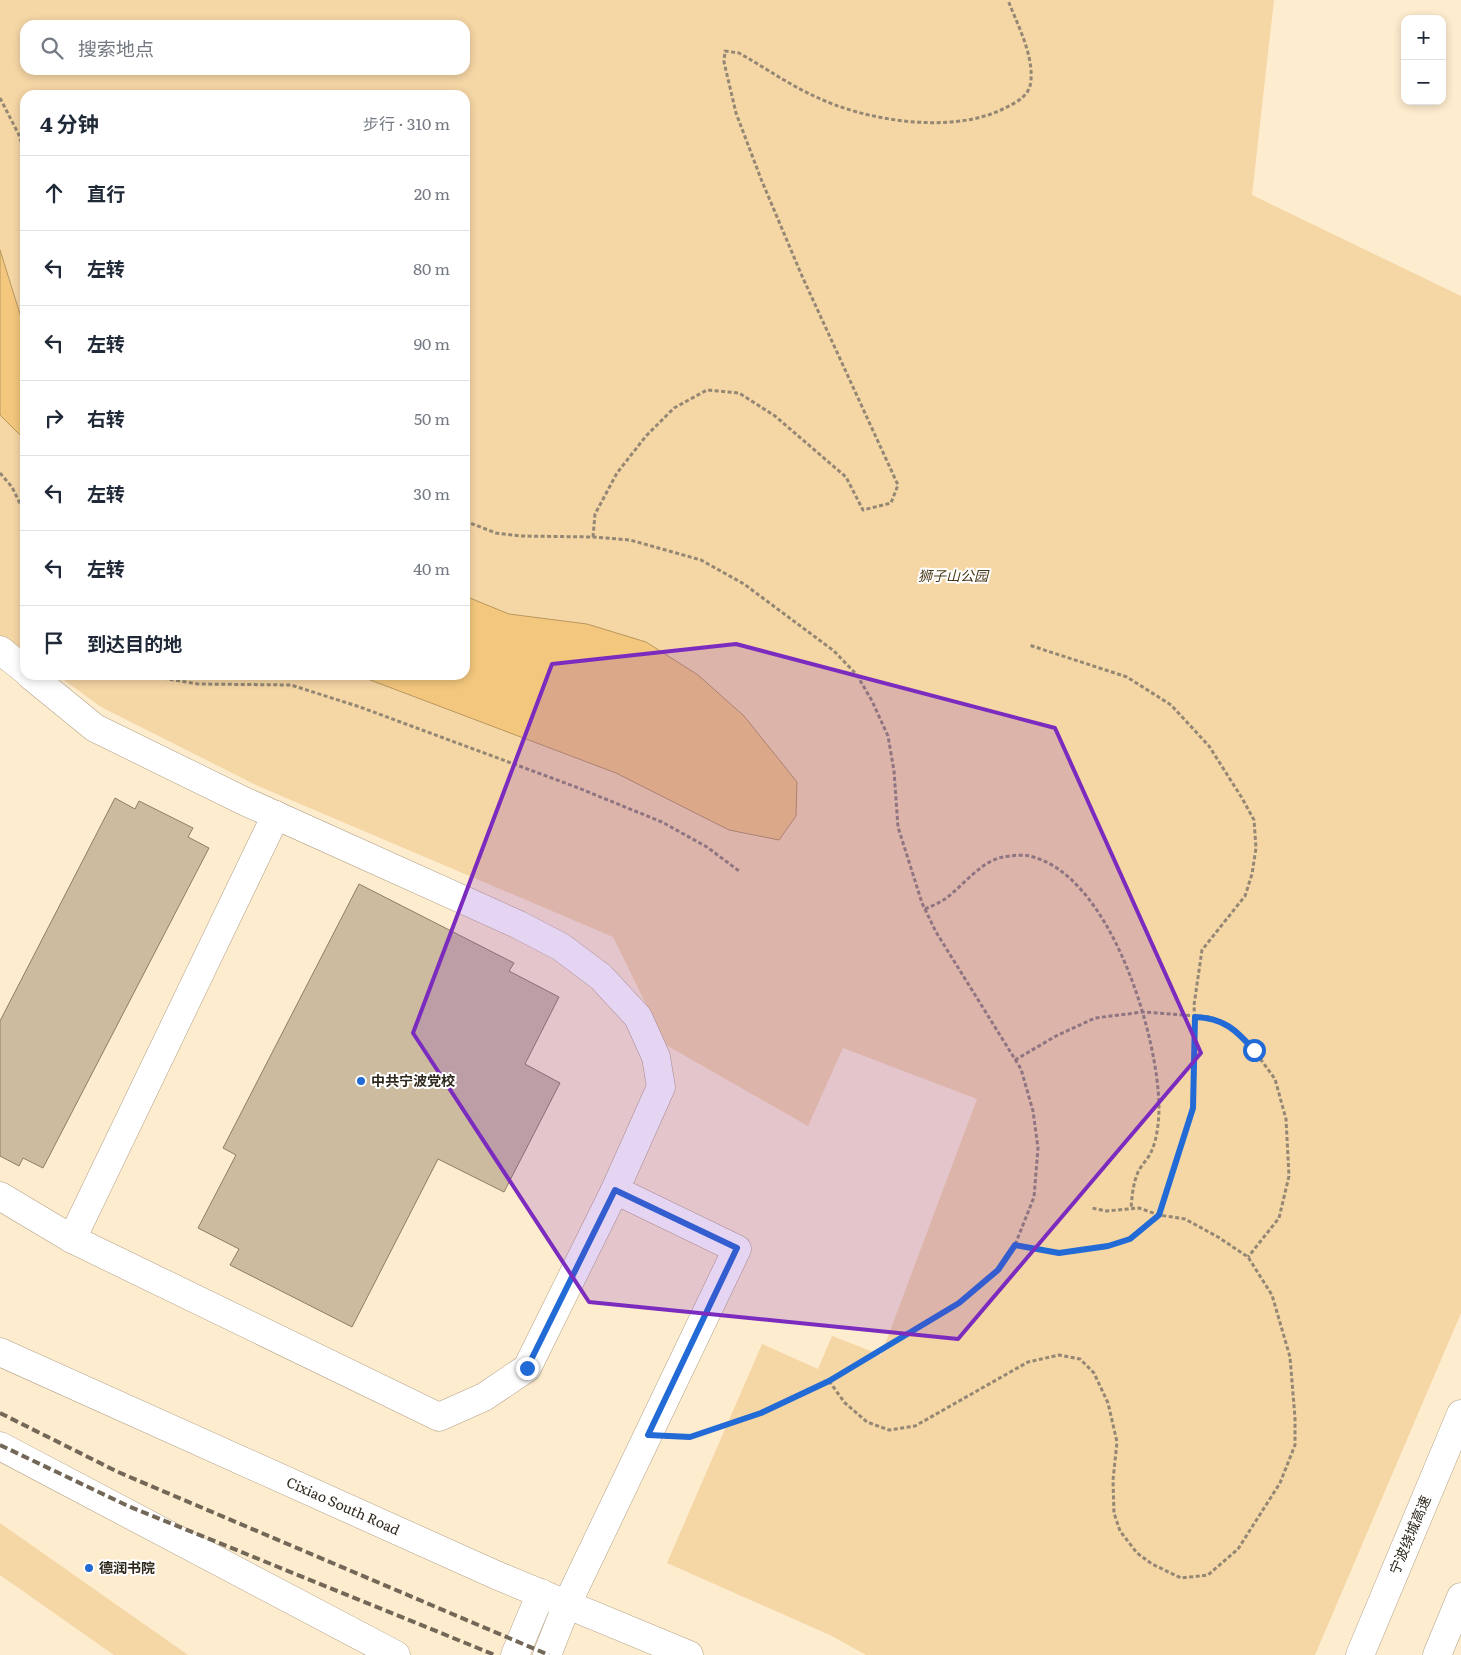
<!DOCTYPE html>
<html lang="zh">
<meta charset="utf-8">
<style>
:root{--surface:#fff;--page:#f2f2f3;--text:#1f2937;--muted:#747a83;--line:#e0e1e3}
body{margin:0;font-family:Literata,"Noto Sans SC",serif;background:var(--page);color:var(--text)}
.controls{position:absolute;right:15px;top:15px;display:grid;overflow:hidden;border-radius:10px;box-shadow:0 2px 8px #0003}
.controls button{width:45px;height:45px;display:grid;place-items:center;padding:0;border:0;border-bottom:1px solid var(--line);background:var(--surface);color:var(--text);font:25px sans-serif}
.stop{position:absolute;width:15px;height:15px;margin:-11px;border:4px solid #226ad5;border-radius:50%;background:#fff}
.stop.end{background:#226ad5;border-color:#fff;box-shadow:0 1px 5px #0008}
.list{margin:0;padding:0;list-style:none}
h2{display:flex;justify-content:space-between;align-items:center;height:65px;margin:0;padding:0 20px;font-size:21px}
h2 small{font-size:16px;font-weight:400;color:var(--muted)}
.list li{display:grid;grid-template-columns:32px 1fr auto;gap:15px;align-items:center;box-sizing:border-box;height:75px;padding:0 20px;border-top:1px solid var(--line)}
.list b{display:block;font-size:19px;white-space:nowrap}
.list em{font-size:16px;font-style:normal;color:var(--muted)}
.icon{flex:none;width:28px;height:28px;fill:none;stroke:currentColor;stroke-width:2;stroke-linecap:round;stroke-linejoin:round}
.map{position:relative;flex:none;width:1461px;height:1655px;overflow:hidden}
.search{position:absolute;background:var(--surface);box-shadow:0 2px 8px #0003;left:20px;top:20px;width:450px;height:55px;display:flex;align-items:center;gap:12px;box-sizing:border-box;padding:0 18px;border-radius:15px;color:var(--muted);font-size:19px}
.panel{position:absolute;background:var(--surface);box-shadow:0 2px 8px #0003;left:20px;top:90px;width:450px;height:590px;border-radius:15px}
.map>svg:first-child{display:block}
.park{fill:#f5d6a5;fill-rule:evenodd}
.water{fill:#f3c77d;stroke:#b89760}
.building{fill:#cdbba0;stroke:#8d7d63}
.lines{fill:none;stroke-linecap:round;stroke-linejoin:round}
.minor-casing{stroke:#b2a186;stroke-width:29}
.major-casing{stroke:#b2a186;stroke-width:29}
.highway-casing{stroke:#b2a186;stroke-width:29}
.path{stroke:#948774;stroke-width:3;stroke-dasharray:4 2.5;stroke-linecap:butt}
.minor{stroke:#fff;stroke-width:28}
.major{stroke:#fff;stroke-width:28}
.highway{stroke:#fff;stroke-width:28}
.rail{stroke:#736857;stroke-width:4;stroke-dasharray:8 4;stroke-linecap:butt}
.route{stroke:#226ad5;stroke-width:6}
.marked{fill:#7b2cbf;fill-opacity:0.2;stroke:#7b2cbf;stroke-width:4;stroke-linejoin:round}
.poi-dot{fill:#226ad5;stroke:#fff;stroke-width:2}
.labels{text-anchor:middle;stroke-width:4;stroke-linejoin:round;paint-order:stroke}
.park-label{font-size:14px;font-style:italic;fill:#4a3717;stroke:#fff}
.poi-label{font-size:14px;font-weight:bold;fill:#2f281d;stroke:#fff;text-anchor:start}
.street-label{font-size:14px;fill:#2f281d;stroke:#fff}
</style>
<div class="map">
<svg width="1461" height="1655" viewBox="0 0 1461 1655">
<rect width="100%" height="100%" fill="#feeccf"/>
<g class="park">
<path d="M0,0H1274L1252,195L1461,296V1313L1315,1655H866L832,1636L667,1563L762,1344L818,1369L832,1336L881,1355L977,1099L843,1048L808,1126L666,1045L613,937L258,786L101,707L57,675H465V95H25V652L0,635ZM25,25H465V70H25Z"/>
<path d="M0,1523L188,1655H114L0,1575Z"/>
</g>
<g class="water">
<path d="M0,250L25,330V440L0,415Z"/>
<path d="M465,596L509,614L587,624L646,642L698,675L744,716L797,782L796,816L779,840L729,830L616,773L357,675H465Z"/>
</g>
<g class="building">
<path d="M115,798L135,809L139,801L193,828L188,837L209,848L43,1168L23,1158L19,1166L0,1156V1021Z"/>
<path d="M359,884L514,963L509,971L559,997L525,1064L560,1083L504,1192L438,1159L352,1327L230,1265L239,1249L198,1228L236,1155L223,1148Z"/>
</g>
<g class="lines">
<defs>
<g id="minor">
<path d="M0,650L25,670"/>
<path d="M0,1196L72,1239L439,1417L484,1397L527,1368L615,1190L661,1087L656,1057L638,1017L601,977L561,947L519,925L244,801L95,728L30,675"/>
<path d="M72,1239L276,815"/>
<path d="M515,1655L541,1593"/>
<path d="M547,1655L567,1604L737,1249L615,1190"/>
</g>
<g id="major">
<path d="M0,1352L496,1575L689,1655"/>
<path d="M0,1446L396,1655"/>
</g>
<g id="highway">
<path d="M1360,1655L1461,1414"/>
<path d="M1437,1655L1461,1597"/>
</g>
</defs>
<use href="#minor" class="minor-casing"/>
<use href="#major" class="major-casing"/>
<use href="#highway" class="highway-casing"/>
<g class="path">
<path d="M0,98L19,135L25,154"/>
<path d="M0,473L12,487L25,514"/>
<path d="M465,521L496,533L521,536L593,537L630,540L701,560L744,584L834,651L857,675L872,701L888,736L894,771L898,827L922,903L936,932L1021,1069L1033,1111L1038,1148L1034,1197L1015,1245L998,1270L959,1303L829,1381L761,1413L690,1437L678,1436"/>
<path d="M593,537L595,514L617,473L646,436L674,408L707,390L739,393L775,416L846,477L863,510L891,503L898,485L802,276L761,179L736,113L724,62L725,51L739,53C764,67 788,84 814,96C865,121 953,135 1005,108C1017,102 1030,96 1031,80C1033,53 1017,24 1008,0"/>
<path d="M144,675L198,684L291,685L360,707L576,787L662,822L707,847L739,871"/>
<path d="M925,909C932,906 939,903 945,899C963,886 981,861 1003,857C1010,856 1022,854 1029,856C1110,873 1159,1036 1159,1109C1159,1120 1157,1139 1152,1150C1149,1158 1142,1164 1138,1172C1133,1184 1132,1196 1131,1209"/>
<path d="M1015,1060L1056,1036L1095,1018L1143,1012L1211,1017L1235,1029L1254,1050L1275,1079L1286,1119L1289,1176L1279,1218L1248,1257"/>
<path d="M1015,1245L1059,1253L1108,1246L1130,1239L1159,1215L1193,1108L1196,1050L1194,1005L1202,950L1245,896L1252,874L1256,848L1254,820L1242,798L1209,746L1171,705L1127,677L1029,645"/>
<path d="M829,1381L845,1403L867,1422L889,1430L915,1426L1028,1362L1059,1355L1080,1359L1094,1373L1108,1403L1117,1442L1113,1480L1114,1513L1120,1531L1137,1553L1152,1564L1181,1578L1208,1575L1238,1549L1280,1483L1295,1445V1418L1290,1357L1272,1295L1248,1257L1218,1237L1185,1219L1159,1215L1139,1208L1106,1211L1092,1208"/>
</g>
<use href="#minor" class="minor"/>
<use href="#major" class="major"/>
<use href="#highway" class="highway"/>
<g class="rail">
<path d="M0,1413L118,1472L549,1655"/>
<path d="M0,1445L128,1506L495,1655"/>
</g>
</g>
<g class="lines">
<path class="route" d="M527,1368L615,1190L737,1248L648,1435L690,1437L761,1413L829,1381L959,1303L998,1270L1015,1245L1059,1253L1108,1246L1130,1239L1159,1215L1193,1108L1195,1017C1224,1018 1236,1030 1254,1050"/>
</g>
<path class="marked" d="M736,644L1055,728L1201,1053L958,1339L589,1302L413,1033L552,664Z"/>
<g class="poi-dot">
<circle cx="361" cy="1081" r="5"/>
<circle cx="89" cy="1568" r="5"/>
</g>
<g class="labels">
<g class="park-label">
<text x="953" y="581">狮子山公园</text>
</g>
<g class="poi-label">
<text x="371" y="1086">中共宁波党校</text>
<text x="99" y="1573">德润书院</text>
</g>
<g class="street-label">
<text transform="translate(343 1506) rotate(24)" y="5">Cixiao South Road</text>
<text transform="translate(1410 1535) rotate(-67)" y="5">宁波绕城高速</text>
</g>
</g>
</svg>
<div class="controls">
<button>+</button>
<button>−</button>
</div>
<div class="stop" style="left:1254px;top:1050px"></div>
<div class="stop end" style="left:527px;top:1368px"></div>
<div class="search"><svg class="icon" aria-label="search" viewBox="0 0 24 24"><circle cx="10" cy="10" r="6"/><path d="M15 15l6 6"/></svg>搜索地点</div>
<section class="panel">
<h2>4 分钟<small>步行 · 310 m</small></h2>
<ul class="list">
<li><svg class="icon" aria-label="ahead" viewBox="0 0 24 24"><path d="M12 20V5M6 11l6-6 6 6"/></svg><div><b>直行</b></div><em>20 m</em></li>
<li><svg class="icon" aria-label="left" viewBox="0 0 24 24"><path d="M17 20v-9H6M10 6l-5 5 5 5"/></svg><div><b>左转</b></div><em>80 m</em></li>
<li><svg class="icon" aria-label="left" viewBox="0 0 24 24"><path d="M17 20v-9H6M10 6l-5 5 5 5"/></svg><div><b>左转</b></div><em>90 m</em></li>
<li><svg class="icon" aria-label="right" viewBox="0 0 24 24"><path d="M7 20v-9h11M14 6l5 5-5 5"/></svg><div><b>右转</b></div><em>50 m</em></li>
<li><svg class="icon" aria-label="left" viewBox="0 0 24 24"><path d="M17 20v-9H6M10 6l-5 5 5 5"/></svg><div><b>左转</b></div><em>30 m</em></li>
<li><svg class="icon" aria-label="left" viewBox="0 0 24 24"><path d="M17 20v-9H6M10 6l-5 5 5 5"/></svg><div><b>左转</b></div><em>40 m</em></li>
<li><svg class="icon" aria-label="arrive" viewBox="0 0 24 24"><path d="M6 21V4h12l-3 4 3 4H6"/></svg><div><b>到达目的地</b></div></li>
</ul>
</section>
</div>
